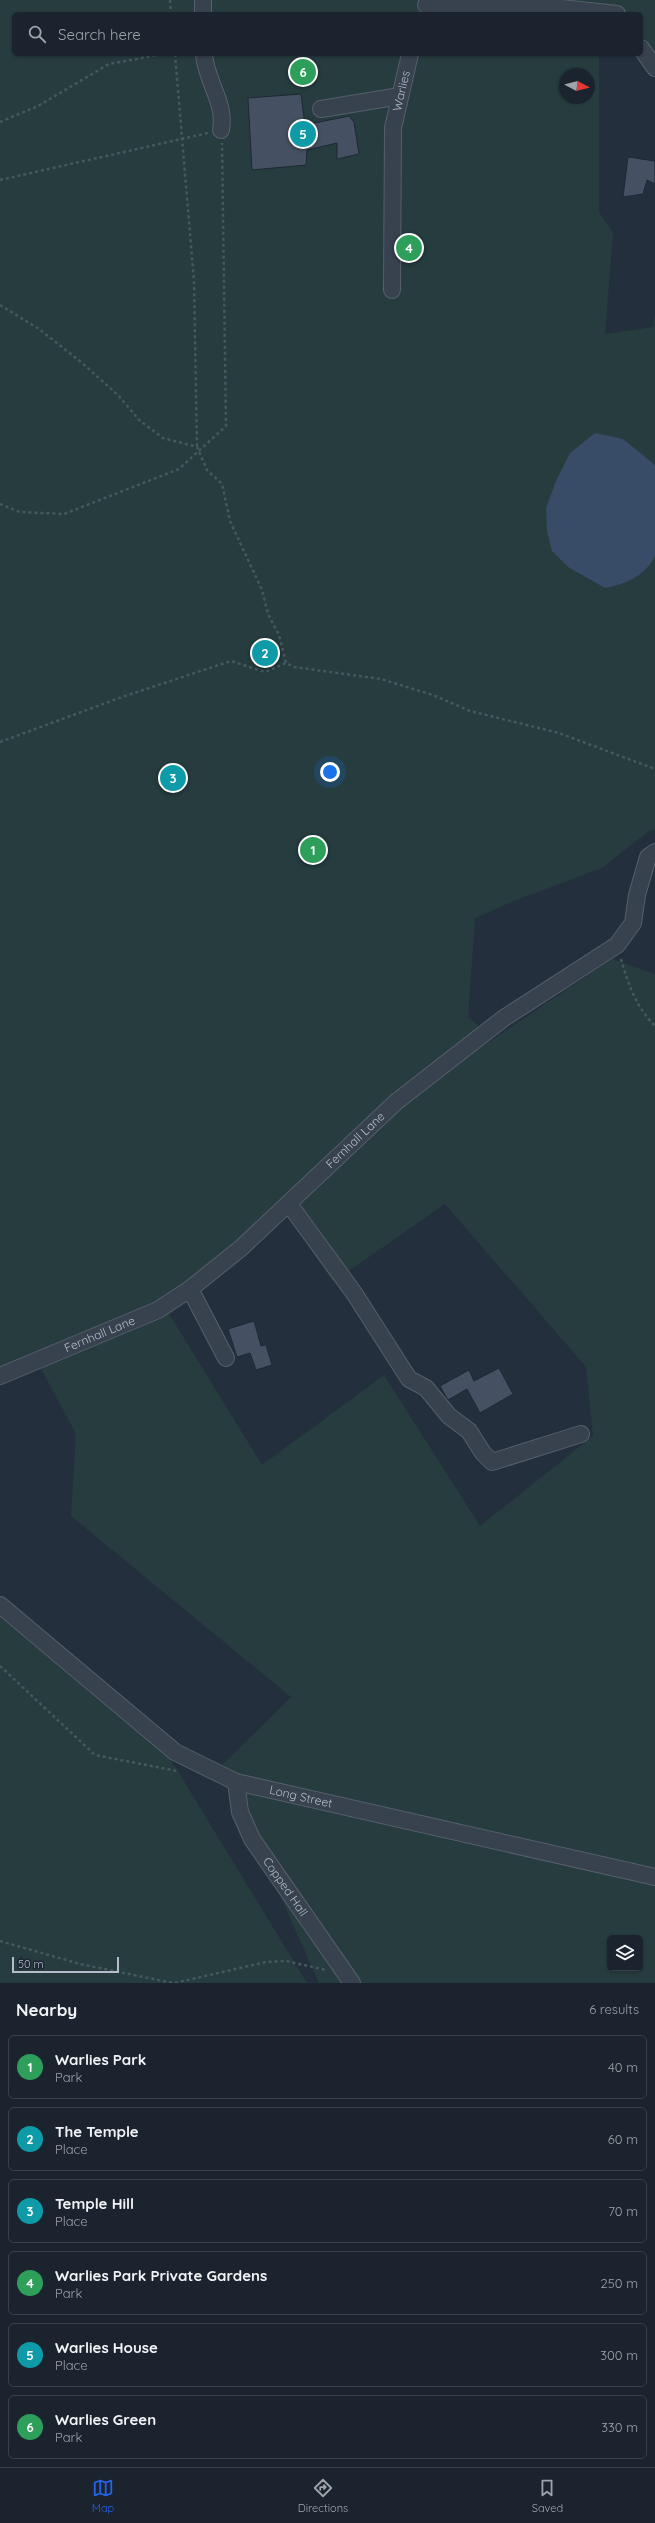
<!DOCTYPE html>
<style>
:root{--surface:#1b232e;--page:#242b36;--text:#f1f3f6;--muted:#a0a4aa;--line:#39404a;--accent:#2563eb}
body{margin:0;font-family:Quicksand,sans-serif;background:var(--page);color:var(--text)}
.controls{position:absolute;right:12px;bottom:12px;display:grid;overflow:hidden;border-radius:6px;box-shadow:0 1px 3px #0004}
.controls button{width:36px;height:36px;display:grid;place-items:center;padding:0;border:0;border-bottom:1px solid var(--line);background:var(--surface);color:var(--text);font:20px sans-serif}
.compass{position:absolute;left:559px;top:68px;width:36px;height:36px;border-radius:50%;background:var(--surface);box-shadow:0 1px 3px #0004;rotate:97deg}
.scale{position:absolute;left:12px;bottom:10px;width:107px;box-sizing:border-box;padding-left:4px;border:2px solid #b4bcc9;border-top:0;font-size:11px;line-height:14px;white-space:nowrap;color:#b4bcc9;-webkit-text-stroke:3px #1d2633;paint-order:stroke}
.you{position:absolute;left:330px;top:772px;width:14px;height:14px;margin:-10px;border:3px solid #fff;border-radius:50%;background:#1a73e8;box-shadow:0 0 0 6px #1a73e833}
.badge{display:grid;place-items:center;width:26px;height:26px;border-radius:50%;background:var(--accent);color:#fff;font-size:13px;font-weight:700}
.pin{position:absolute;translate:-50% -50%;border:2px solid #fff;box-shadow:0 1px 4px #0006}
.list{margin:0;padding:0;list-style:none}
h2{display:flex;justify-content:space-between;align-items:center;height:52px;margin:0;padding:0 16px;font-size:17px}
h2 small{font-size:13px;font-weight:400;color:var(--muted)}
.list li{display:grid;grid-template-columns:26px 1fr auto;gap:12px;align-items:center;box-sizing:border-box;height:64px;margin:0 8px 8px;padding:0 8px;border:1px solid var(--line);border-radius:6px}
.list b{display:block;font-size:15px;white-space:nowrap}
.list p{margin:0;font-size:13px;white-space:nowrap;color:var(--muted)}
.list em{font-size:13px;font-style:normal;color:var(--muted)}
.icon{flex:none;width:22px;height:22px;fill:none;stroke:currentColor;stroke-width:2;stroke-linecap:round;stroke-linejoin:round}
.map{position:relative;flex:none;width:655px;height:1983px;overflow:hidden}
.search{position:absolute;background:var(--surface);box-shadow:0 1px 3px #0004;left:12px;right:12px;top:12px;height:44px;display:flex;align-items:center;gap:10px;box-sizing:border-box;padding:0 14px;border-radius:6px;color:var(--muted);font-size:15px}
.sheet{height:484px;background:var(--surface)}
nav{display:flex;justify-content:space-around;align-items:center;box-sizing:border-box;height:56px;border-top:1px solid var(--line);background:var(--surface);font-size:11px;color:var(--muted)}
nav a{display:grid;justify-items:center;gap:2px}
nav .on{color:var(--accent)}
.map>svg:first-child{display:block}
.green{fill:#263c3f;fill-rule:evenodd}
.water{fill:#394c67}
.building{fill:#455162;stroke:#1f2835}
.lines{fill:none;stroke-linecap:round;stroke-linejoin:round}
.minor-casing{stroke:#565f6c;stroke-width:18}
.path{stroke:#44595c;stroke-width:2.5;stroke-dasharray:3 3;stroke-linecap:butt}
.minor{stroke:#38414e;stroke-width:16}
.labels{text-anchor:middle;stroke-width:3;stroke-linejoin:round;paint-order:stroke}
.street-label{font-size:12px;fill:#b4bcc9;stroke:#1d2633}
</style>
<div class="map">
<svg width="655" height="1983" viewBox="0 0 655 1983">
<rect width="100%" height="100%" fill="#242f3e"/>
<g class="green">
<path d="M0,0H655V60L641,54V14H14V54H599V212L613,233L605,334L653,327L655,315V830L649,831L602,868L514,901L475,918L468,1017L479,1026L489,1042L612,959L655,974V1983H319L222,1765L291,1697L71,1516L76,1434L39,1365L0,1370ZM565,74H589V98H565ZM445,1204L586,1367L593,1436L480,1526L384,1375L262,1465L168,1312L238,1259L288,1216L333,1282ZM610,1938H640V1968H610Z"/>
<path d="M0,1617L171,1760L307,1983H0Z"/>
</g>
<path class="water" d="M595,433L623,439L655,465V556C645,576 626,584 605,588L568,567L552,551L547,531L546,508L556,481L570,453Z"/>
<g class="building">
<path d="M301,94L305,125L349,116L354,122L359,154L337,159V143L307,150L306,165L252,170L248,98Z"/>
<path d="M628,157L655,161V184L647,180L643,194L623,197Z"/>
<path d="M254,1321L261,1346L266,1345L272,1365L256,1370L250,1353L237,1357L228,1329Z"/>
<path d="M499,1368L513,1394L480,1413L467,1389L448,1400L440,1386L469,1370L474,1381Z"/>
</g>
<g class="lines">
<defs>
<g id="minor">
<path d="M426,5H534L617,14"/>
<path d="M203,14V0"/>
<path d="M641,48L655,68"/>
<path d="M204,54C206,82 226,102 221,130"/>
<path d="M321,109L400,96"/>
<path id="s1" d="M392,290L393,128L410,54"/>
<path d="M289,1204L354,1293L409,1379L426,1388L449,1416L469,1431L483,1453L492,1462L581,1434"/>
<path d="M190,1289L226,1358"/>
<path id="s2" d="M0,1376L158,1310L190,1289L241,1248L396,1102L504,1018L617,945L633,923L637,895L648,857L655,852"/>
<path id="s3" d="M0,1605L175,1752L236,1782L655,1877"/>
<path id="s4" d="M236,1782L240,1812L252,1839L352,1983"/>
</g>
</defs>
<use href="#minor" class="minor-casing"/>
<g class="path">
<path d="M170,0L171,14"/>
<path d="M175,54L194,281L197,447"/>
<path d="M0,122L38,106L109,64L163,54"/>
<path d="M0,180L208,133"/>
<path d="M0,305L39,329L81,362L119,396L139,420L163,438L197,447L207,470L222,484L230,521L262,590L268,614L279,635L286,663L294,667L381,679L433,695L470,711L559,733L655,769"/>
<path d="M0,504L20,512L64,514L179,469L226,426L222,143"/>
<path d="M0,742L122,697L231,661L265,672L286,663"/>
<path d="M621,959C628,984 636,1007 655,1026"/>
<path d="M0,1666L95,1755L177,1771"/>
<path d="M0,1941L80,1964L173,1983"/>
<path d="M175,1983L266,1962L286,1961L326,1970"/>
</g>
<use href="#minor" class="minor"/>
</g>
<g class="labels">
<g class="street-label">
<text dy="4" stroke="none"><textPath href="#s1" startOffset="200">Warlies</textPath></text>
<text dy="4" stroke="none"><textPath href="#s2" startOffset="432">Fernhall Lane</textPath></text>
<text dy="4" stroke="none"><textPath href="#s2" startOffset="108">Fernhall Lane</textPath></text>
<text dy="4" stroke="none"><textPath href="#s3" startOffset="363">Long Street</textPath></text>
<text dy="4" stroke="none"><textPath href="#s4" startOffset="118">Copped Hall</textPath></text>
</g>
</g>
</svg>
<div class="controls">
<button><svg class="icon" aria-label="layers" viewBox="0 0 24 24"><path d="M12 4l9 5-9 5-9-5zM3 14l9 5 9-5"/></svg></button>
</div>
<svg class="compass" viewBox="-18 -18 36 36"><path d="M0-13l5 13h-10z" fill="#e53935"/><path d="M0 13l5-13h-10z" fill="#a0a4aa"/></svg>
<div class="scale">50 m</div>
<div class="you"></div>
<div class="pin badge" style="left:313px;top:850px;background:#2e9e5b">1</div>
<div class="pin badge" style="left:265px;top:653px;background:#0f9aa8">2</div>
<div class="pin badge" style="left:173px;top:778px;background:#0f9aa8">3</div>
<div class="pin badge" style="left:409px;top:248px;background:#2e9e5b">4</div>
<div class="pin badge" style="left:303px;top:134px;background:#0f9aa8">5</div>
<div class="pin badge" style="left:303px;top:72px;background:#2e9e5b">6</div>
<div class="search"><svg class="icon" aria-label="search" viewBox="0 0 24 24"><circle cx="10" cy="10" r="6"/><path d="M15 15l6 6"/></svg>Search here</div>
</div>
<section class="sheet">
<h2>Nearby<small>6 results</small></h2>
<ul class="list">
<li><span class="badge" style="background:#2e9e5b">1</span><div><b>Warlies Park</b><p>Park</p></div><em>40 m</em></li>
<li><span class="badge" style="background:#0f9aa8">2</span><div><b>The Temple</b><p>Place</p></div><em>60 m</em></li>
<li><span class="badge" style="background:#0f9aa8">3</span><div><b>Temple Hill</b><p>Place</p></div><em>70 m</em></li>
<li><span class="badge" style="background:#2e9e5b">4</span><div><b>Warlies Park Private Gardens</b><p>Park</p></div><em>250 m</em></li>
<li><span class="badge" style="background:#0f9aa8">5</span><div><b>Warlies House</b><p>Place</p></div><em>300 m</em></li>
<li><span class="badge" style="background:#2e9e5b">6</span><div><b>Warlies Green</b><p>Park</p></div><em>330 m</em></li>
</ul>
</section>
<nav>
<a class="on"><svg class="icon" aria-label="map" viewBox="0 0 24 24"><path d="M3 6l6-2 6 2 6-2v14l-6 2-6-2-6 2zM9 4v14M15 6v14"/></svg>Map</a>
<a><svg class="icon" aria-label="directions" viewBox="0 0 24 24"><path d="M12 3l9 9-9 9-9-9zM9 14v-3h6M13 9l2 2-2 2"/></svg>Directions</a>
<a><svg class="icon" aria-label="saved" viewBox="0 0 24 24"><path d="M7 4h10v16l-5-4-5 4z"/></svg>Saved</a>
</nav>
